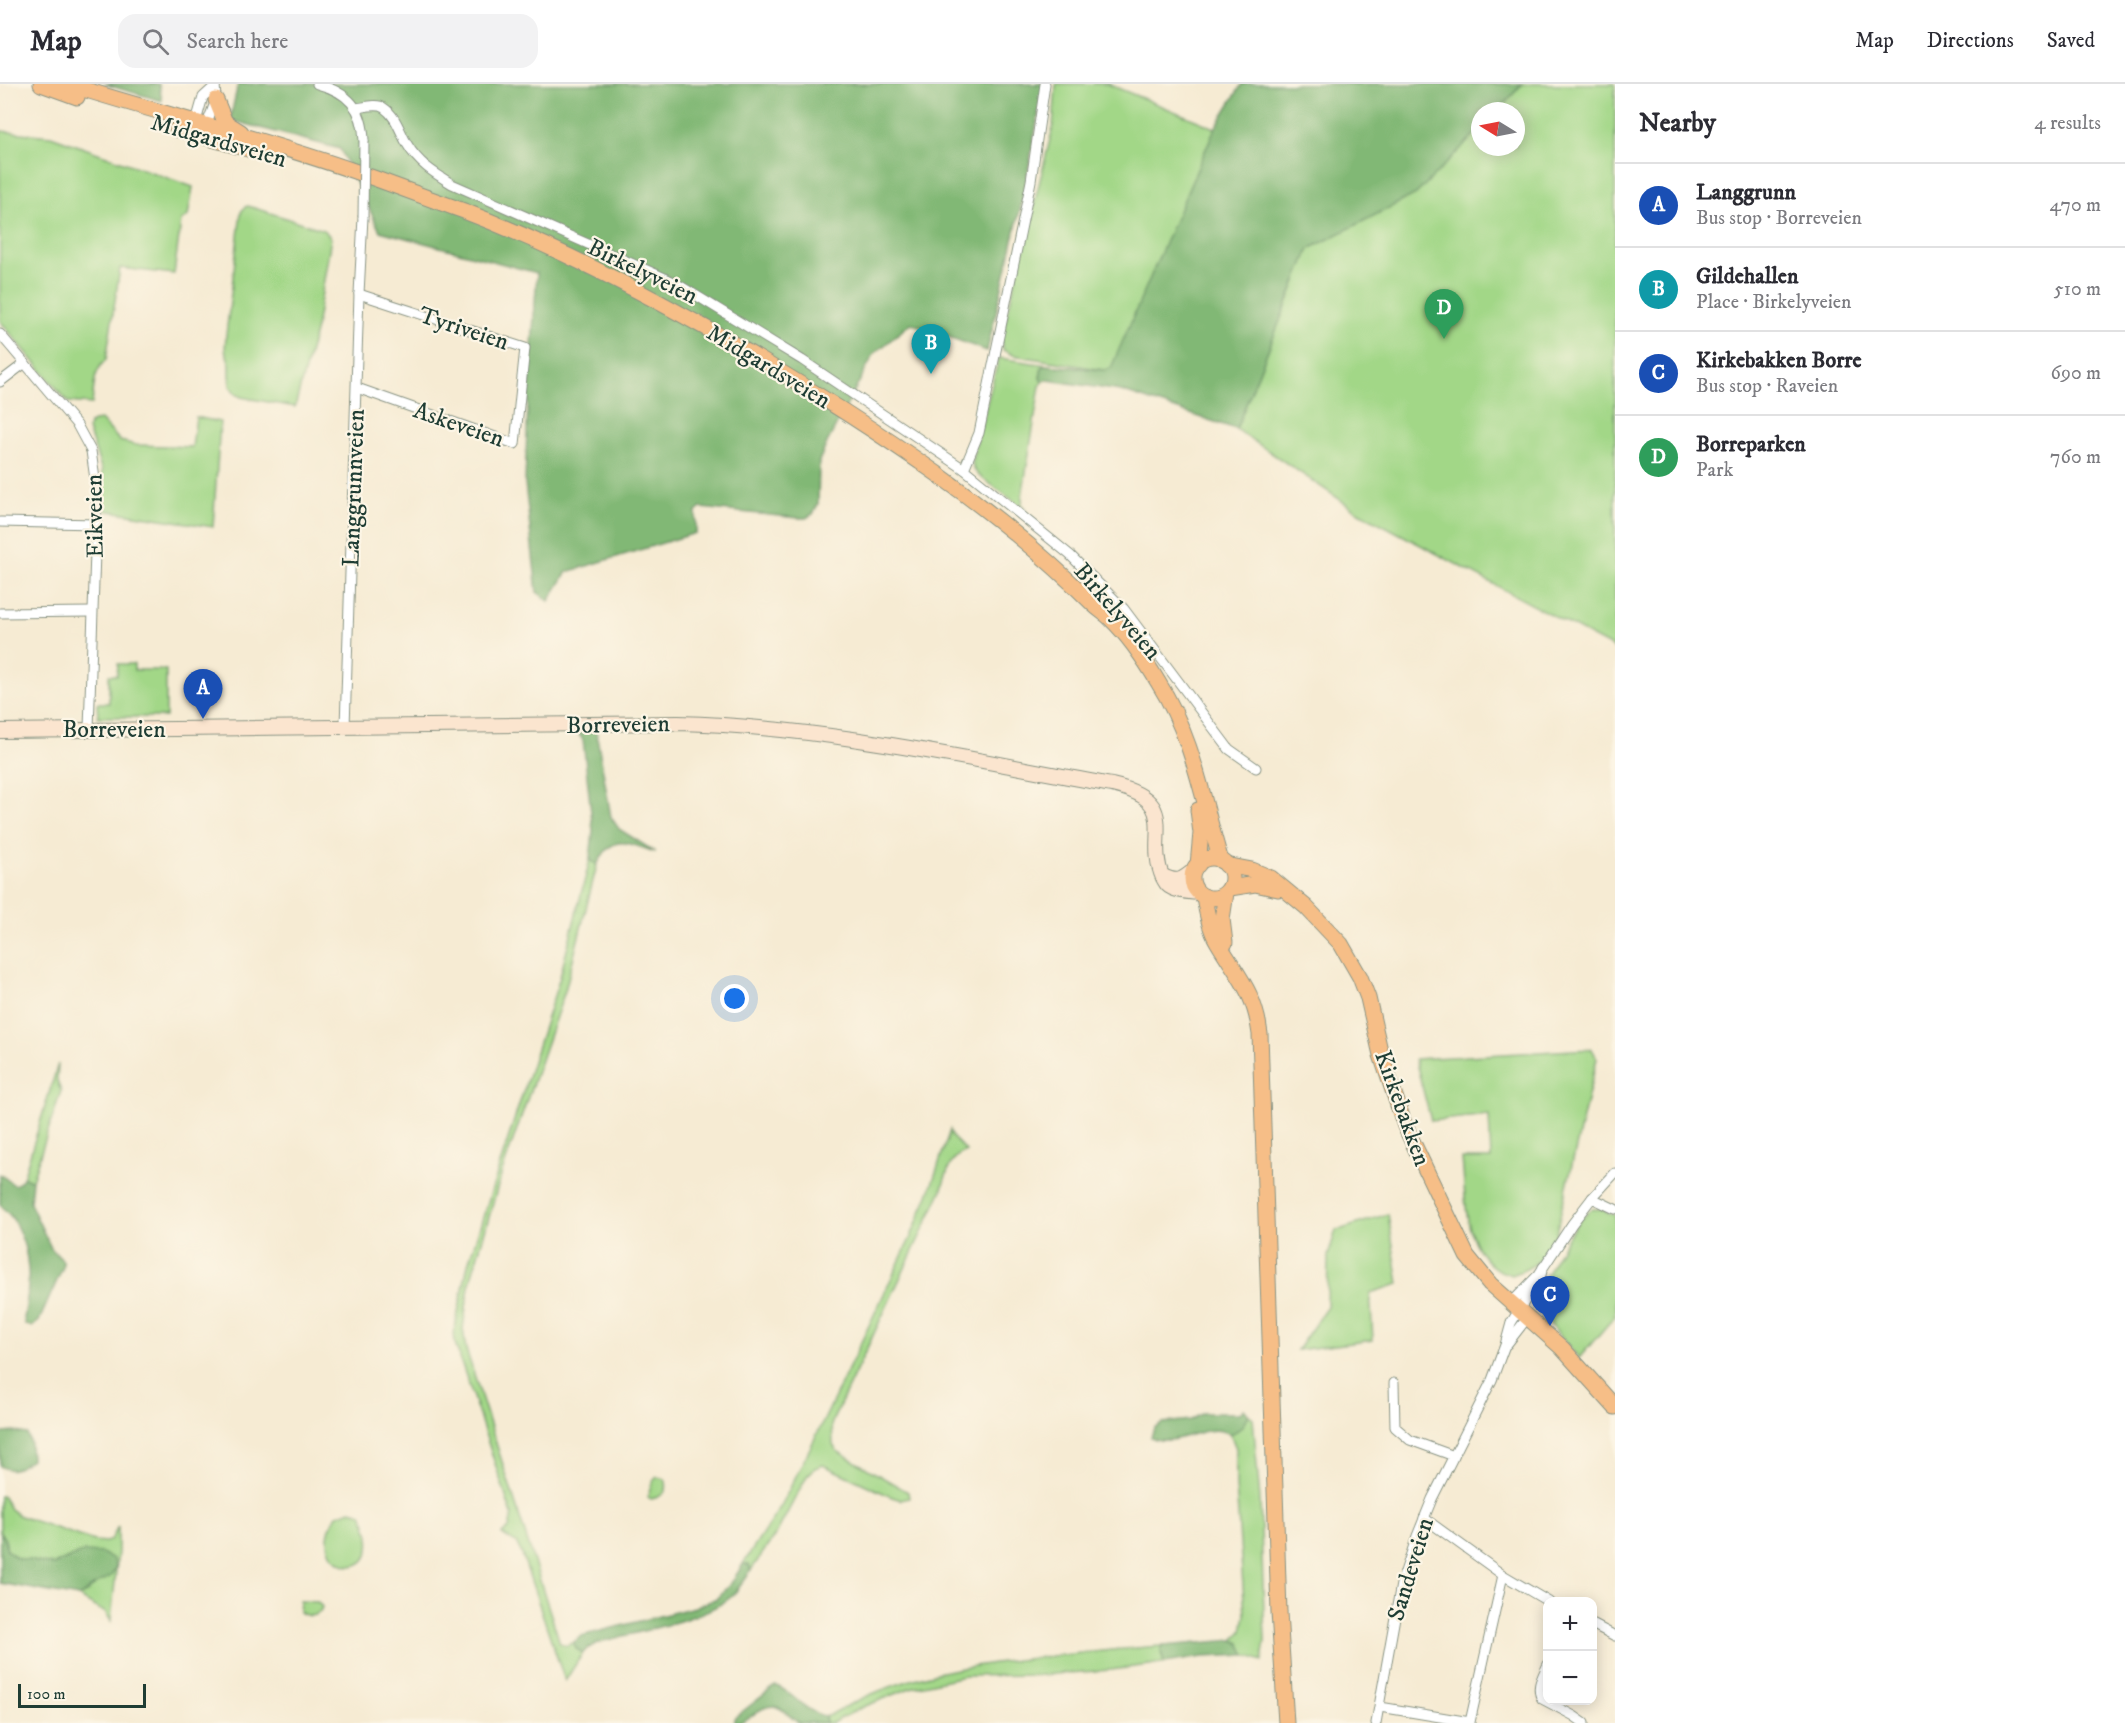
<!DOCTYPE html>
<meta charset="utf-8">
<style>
:root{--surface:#fff;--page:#f2f2f3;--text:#2b2b33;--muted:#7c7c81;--line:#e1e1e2;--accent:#d93025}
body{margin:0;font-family:"IM FELL DW Pica",serif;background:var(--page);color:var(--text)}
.controls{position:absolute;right:18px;bottom:18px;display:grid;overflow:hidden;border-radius:12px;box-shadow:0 3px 15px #0003}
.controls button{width:54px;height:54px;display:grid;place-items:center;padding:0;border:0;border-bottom:2px solid var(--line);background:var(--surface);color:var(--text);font:30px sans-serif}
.compass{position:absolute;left:1471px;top:18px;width:54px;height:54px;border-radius:50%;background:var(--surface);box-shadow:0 3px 15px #0003;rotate:280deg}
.scale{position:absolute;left:18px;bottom:15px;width:128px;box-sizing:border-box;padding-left:6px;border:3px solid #1f3d34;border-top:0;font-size:16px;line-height:21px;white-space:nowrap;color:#1f3d34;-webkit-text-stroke:4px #fcf5e5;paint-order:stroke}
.you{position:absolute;left:735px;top:915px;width:21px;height:21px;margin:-15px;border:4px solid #fff;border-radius:50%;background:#1a73e8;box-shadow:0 0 0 9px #1a73e833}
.badge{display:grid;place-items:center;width:39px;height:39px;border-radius:50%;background:var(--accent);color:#fff;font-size:20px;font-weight:700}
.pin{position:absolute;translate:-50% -50px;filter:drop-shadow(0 2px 3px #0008)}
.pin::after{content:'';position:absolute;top:32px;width:21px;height:18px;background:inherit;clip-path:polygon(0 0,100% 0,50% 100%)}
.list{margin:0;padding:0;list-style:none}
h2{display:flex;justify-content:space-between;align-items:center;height:78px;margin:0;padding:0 24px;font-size:26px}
h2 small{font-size:20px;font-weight:400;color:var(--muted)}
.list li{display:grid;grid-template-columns:39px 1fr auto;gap:18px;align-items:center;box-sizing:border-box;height:84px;padding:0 24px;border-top:2px solid var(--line)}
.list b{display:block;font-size:22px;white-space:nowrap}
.list p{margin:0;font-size:20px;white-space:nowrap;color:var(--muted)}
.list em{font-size:20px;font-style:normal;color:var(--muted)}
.icon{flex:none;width:33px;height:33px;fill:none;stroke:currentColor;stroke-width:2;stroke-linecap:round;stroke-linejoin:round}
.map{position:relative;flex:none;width:1615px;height:1639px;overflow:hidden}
header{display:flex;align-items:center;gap:36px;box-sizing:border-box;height:84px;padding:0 30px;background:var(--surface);border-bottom:2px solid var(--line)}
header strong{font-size:28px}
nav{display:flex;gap:33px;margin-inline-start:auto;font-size:21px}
.search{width:420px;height:54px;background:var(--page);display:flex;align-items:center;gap:15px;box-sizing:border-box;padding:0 21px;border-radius:18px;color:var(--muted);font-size:22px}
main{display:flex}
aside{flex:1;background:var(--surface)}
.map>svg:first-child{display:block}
.green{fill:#a2d787;stroke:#608a5e;stroke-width:1.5}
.forest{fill:#81b874;stroke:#507a54;stroke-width:1.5}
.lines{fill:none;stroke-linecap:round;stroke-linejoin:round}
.minor-casing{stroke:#8a9484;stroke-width:11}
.secondary-casing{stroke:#8a9484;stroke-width:16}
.primary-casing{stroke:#8a9484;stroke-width:17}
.trunk-casing{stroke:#8a9484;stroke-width:17}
.minor{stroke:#fff;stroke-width:9}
.secondary{stroke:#fbe5cf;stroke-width:14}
.primary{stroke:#f6be87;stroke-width:15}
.trunk{stroke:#f6be87;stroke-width:15}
.minor-bridge-casing{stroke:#8a9484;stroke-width:11;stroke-linecap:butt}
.minor-bridge{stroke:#fff;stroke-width:9}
.labels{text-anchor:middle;stroke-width:4.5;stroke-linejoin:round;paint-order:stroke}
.street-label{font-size:24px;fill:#1f3d34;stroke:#fcf5e5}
</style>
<header>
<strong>Map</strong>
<div class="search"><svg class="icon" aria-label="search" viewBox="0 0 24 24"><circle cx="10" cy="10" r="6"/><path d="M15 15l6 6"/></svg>Search here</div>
<nav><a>Map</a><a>Directions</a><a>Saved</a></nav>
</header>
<main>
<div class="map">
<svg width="1615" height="1639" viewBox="0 0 1615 1639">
<rect width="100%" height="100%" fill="#fcf5e5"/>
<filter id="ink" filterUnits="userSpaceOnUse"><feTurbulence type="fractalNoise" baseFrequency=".0167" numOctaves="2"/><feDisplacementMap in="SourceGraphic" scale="12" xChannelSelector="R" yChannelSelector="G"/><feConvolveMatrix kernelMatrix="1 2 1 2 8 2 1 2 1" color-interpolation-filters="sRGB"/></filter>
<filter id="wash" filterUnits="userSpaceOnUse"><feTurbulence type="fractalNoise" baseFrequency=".008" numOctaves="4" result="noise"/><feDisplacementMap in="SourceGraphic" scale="24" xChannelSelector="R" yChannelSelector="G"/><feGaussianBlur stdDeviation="1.35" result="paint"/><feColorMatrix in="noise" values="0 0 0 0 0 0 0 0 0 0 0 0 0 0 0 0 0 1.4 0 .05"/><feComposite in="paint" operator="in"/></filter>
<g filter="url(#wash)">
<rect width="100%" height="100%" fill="#f6ebd3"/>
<g class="green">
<path d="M1056,0H1108L1215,44L1116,274L1111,284L1104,286L1013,271L1003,266L1001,255L1053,43Z"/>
<path d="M1522,0H1615V565L1357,427L1236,345L1309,165L1416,110L1480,45V63H1516V27H1498Z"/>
<path d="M0,47L51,52L193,103L188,132L181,137L174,190L120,184L106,276C93,286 94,305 92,320L68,318L0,237Z"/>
<path d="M248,122L324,146L331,154L316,244L295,323L241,313L236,310L230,302V280L225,266L226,251L241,128L245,123Z"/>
<path d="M999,274L1046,281L1042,283L1040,294L1043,297L1040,302L1022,413V421L1026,426L978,391L973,384L972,375Z"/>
<path d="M196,333L220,338L213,443L103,426L102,387L88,345L89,340L94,337L101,336L120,357L136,361L192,363Z"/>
<path d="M118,580H134V586H166V633H98L97,619H109V591H117Z"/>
<path d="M590,775L597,781L565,907L502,1088L469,1202L463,1245L466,1265L560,1559L567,1562L574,1558L575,1564L583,1569L565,1597L522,1470L517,1460L502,1450L509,1444L512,1431L455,1259L454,1248L468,1180L560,893Z"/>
<path d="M1592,965L1597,974L1555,1153C1543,1176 1537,1182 1512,1191C1507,1189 1500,1188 1495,1184C1462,1160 1466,1112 1462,1075H1491L1489,1031L1431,1037L1415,975Z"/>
<path d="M58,980L57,997L61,1007L32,1096L23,1094Z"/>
<path d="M950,1046L952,1053L966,1067C949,1073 946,1092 941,1108L832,1338L833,1361L837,1367L908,1408L909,1414L901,1416L892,1413L823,1381L815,1384L807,1392L776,1450L751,1486L749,1481L743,1480L781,1422L824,1336L910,1155L930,1106Z"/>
<path d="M1593,1125H1601L1615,1131V1232L1579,1274L1532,1219C1543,1198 1574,1132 1593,1125Z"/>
<path d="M1388,1130L1399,1200L1370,1209L1373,1256L1297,1266L1327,1223L1328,1172L1336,1146L1342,1145Z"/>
<path d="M1248,1330L1253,1334L1260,1416L1265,1557L1262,1577L1246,1571L1240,1559L1234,1556L1242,1547L1245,1531L1236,1402V1364L1230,1350C1241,1346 1244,1341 1248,1330Z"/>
<path d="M657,1393L665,1395C670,1407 662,1413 651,1415L648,1413C649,1406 652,1397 657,1393Z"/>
<path d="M0,1412H3L10,1425L20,1432L94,1457L106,1458L111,1456L118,1442V1468L111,1537L106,1529L78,1513L88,1508L95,1500L84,1468L53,1481L17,1474L7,1466L5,1456L0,1448Z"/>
<path d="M351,1426L362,1429C366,1439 371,1455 369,1465C363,1500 306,1476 337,1431Z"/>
<path d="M300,1517L318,1518L322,1523C319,1534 307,1533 299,1528Z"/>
<path d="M1163,1562L1161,1567L1164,1579L1111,1586L1041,1591L964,1592L910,1604L863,1623L832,1639H826L825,1632L830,1631C901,1589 974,1580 1054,1572C1090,1568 1127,1564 1163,1562Z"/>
</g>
<g class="forest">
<path d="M104,0H159L162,17Z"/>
<path d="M238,0H1044L1024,109L987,267L911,239L874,270L828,357L819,377L818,420L813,430L806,434H799L701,424L696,428V449L567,488L549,517L537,508L525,399L528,318L537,189L380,147L340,65L230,36Z"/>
<path d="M1242,0H1522L1498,27H1480V45L1416,110L1309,165L1236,345L1121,307L1048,296L1043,297L1040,294L1042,283L1046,281L1104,286L1111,284L1215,44Z"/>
<path d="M596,647L611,733L619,745L655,768C626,759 613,748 597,781L590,775L593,747L583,656L578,649Z"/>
<path d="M0,1090L14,1101L19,1099L23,1094L32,1096L30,1119L51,1164L63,1177V1183L39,1237L32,1243L25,1240L24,1235C30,1200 32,1171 15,1139C12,1132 5,1126 0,1121Z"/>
<path d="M1244,1325L1248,1330C1244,1341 1241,1346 1230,1350C1206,1336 1175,1366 1151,1353L1154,1344L1162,1339L1191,1336L1203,1329H1240Z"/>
<path d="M15,1348L27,1350L30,1359L31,1375C21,1383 12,1390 0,1382V1352L3,1349Z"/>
<path d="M0,1448L5,1456L7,1466L17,1474L53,1481L84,1468L102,1469L112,1474L116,1482C110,1499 107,1492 95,1501C88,1505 86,1509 78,1513L0,1499Z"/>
<path d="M743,1480L749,1481L751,1486C745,1494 739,1505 732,1512C707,1535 632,1549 597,1559L587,1565L583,1569L575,1564L574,1558L581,1552L695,1523L717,1514L732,1498Z"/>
<path d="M1234,1556L1240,1559L1246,1571L1203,1573L1164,1579L1161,1567L1163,1562Z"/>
<path d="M775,1602C786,1602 805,1629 825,1632L826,1639C818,1639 809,1639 801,1639C791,1637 785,1623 773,1622C758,1622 749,1639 734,1639V1634Z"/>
</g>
</g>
<g filter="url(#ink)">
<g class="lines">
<defs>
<g id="minor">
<path d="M317,0C348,8 363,24 364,57"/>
<path d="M357,24C365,23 377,19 384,24C396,32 400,48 407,60C418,79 434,89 452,100L674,198L802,276L964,385L1070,471L1124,525L1229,665L1256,684"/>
<path d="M195,41L203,13L215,2"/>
<path d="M205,45L216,16L215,0"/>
<path d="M0,250L77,341L91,367L97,409L89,645"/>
<path d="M0,298L25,279"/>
<path d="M357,304L515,360L525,264L359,210"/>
<path d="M964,385L979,349L1031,97L1045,0"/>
<path d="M0,438L97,440"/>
<path d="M0,529L92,528"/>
<path d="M345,643L359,210L363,133"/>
<path d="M1592,1114L1615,1125"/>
<path d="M1512,1218L1539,1190L1572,1140L1592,1114L1615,1089"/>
<path d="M1507,1260L1528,1233"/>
<path d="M1394,1299L1395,1343L1410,1356L1454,1372"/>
<path d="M1424,1434L1503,1491L1549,1518"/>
<path d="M1592,1540L1615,1552"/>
<path d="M1548,1580C1543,1592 1535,1603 1542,1615L1574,1632L1584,1639"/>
<path d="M1380,1623L1470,1638L1503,1491"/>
<path d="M1376,1639L1401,1500L1417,1452L1432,1415L1492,1296L1505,1261L1511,1239L1541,1191L1543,1183"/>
</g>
<g id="secondary">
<path d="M0,647L678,639C825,643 968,675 1112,701C1184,717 1144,752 1163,794C1166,799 1167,802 1172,804C1180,808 1190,808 1199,809"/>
<path d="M1163,792C1178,799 1182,796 1194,786"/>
</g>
<g id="primary">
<path d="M1226,781L1252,786L1271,794L1306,823L1341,860L1360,893L1368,914L1381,971L1405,1042L1467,1172L1490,1200L1562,1264L1615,1323"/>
<path d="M1230,804L1255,800L1278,805"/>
</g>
<g id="trunk">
<path d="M41,0L77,13"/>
<path d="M67,0C162,30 260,54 354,87C391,100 427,114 464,127C553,161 637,205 720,252C794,295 866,340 936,389C992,429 1045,472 1093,520C1099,526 1105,529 1110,534C1129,552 1145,576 1158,598C1194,655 1202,715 1221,777"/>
<path d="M216,16L225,38L241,48"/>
<path d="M177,45L273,72"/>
<circle cx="1212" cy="794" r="20"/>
<path d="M1198,781L1201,749L1198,726"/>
<path d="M1204,812C1206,826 1210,845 1217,857C1237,891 1255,908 1260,950L1279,1528L1286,1639"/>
<path d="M1225,859L1222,835L1226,809"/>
</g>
</defs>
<use href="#minor" class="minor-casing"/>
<use href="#secondary" class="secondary-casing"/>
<use href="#primary" class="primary-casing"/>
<use href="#trunk" class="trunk-casing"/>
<use href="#minor" class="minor"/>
<use href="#secondary" class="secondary"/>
<use href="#primary" class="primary"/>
<use href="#trunk" class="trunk"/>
<defs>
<path id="minor-bridge" d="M363,133L364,57"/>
</defs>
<use href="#minor-bridge" class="minor-bridge-casing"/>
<use href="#minor-bridge" class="minor-bridge"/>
</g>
</g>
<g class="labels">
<g class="street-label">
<text transform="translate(219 56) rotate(16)" y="8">Midgardsveien</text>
<text transform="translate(643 187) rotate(26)" y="8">Birkelyveien</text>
<text transform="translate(464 244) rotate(18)" y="8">Tyriveien</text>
<text transform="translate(769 282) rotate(31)" y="8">Midgardsveien</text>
<text transform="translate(459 340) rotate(19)" y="8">Askeveien</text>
<text transform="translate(353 404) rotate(-88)" y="8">Langgrunnveien</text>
<text transform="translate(94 432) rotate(-91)" y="8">Eikveien</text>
<text transform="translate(1118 527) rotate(49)" y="8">Birkelyveien</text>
<text transform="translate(618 640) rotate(-1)" y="8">Borreveien</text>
<text x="114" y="653">Borreveien</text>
<text transform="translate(1403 1024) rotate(70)" y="8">Kirkebakken</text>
<text transform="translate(1410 1485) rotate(-73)" y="8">Sandeveien</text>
</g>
</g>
</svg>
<div class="controls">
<button>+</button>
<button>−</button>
</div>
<svg class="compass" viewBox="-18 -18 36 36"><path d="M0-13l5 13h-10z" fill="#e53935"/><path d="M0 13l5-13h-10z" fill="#7c7c81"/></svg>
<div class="scale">100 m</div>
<div class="you"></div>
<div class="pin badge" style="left:203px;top:635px;background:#1a4fb4">A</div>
<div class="pin badge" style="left:931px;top:290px;background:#0f9aa8">B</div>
<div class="pin badge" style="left:1550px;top:1242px;background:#1a4fb4">C</div>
<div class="pin badge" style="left:1444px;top:255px;background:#2e9e5b">D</div>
</div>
<aside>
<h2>Nearby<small>4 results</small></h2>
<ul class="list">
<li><span class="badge" style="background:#1a4fb4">A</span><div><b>Langgrunn</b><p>Bus stop · Borreveien</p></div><em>470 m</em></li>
<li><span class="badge" style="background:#0f9aa8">B</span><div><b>Gildehallen</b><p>Place · Birkelyveien</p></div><em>510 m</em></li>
<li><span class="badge" style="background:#1a4fb4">C</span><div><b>Kirkebakken Borre</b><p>Bus stop · Raveien</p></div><em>690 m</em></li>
<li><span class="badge" style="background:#2e9e5b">D</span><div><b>Borreparken</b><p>Park</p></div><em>760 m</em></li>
</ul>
</aside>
</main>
